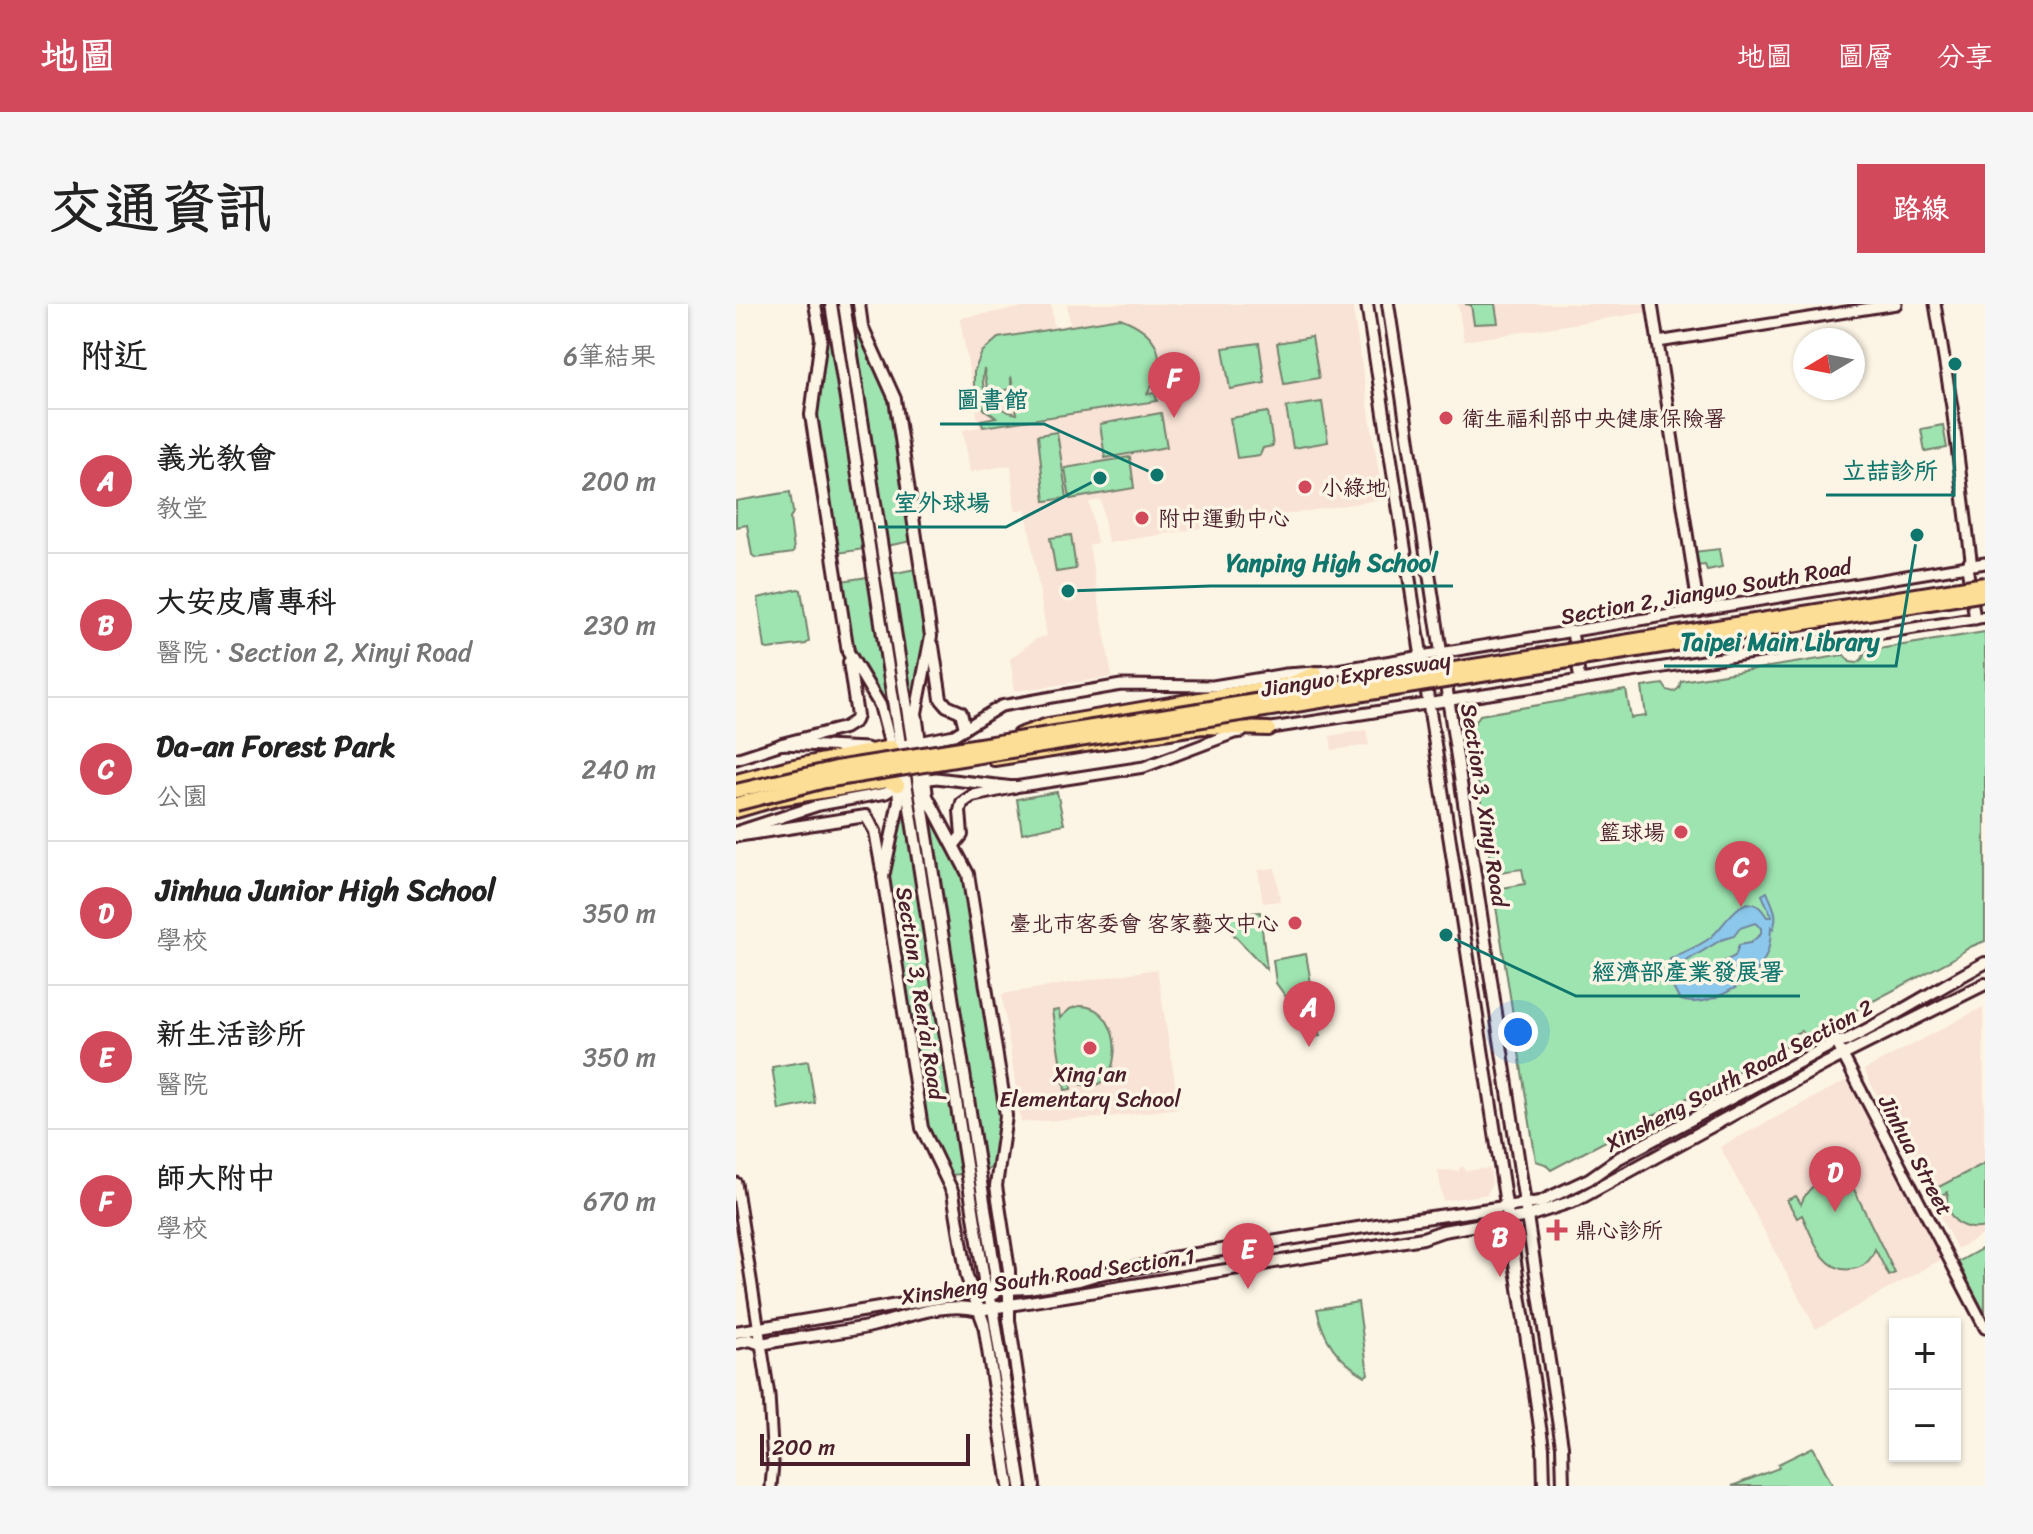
<!DOCTYPE html>
<html lang="zh-TW">
<meta charset="utf-8">
<style>
:root{--surface:#fff;--page:#f6f6f6;--text:#222;--muted:#767676;--line:#e0e0e0;--accent:#d1495b}
body{margin:0;font-family:Sriracha,"LXGW WenKai TC",sans-serif;background:var(--page);color:var(--text)}
.controls{position:absolute;right:24px;bottom:24px;display:grid;overflow:hidden;border-radius:0px;box-shadow:0 2px 6px #0004}
.controls button{width:72px;height:72px;display:grid;place-items:center;padding:0;border:0;border-bottom:2px solid var(--line);background:var(--surface);color:var(--text);font:40px sans-serif}
.compass{position:absolute;left:1057px;top:24px;width:72px;height:72px;border-radius:50%;background:var(--surface);box-shadow:0 2px 6px #0004;rotate:260deg}
.scale{position:absolute;left:24px;bottom:20px;width:210px;box-sizing:border-box;padding-left:8px;border:4px solid #4a1f2b;border-top:0;font-size:22px;line-height:28px;white-space:nowrap;color:#4a1f2b;-webkit-text-stroke:6px #fcf5e5;paint-order:stroke}
.you{position:absolute;left:782px;top:728px;width:28px;height:28px;margin:-20px;border:6px solid #fff;border-radius:50%;background:#1a73e8;box-shadow:0 0 0 12px #1a73e833}
.badge{display:grid;place-items:center;width:52px;height:52px;border-radius:50%;background:var(--accent);color:#fff;font-size:26px;font-weight:700}
.pin{position:absolute;translate:-50% -66px;filter:drop-shadow(0 2px 4px #0008)}
.pin::after{content:'';position:absolute;top:42px;width:28px;height:24px;background:inherit;clip-path:polygon(0 0,100% 0,50% 100%)}
.list{margin:0;padding:0;list-style:none}
h2{display:flex;justify-content:space-between;align-items:center;height:104px;margin:0;padding:0 32px;font-size:34px}
h2 small{font-size:26px;font-weight:400;color:var(--muted)}
.list li{display:grid;grid-template-columns:52px 1fr auto;gap:24px;align-items:center;box-sizing:border-box;height:144px;padding:0 32px;border-top:2px solid var(--line)}
.list b{display:block;font-size:30px;white-space:nowrap}
.list p{margin:0;font-size:26px;white-space:nowrap;color:var(--muted)}
.list em{font-size:26px;font-style:normal;color:var(--muted)}
.map{position:relative;flex:none;width:1249px;height:1182px;overflow:hidden;border-radius:0px}
header{display:flex;align-items:center;gap:48px;box-sizing:border-box;height:112px;padding:0 40px;background:var(--accent);color:#fff}
header strong{font-size:38px}
nav{display:flex;gap:44px;margin-inline-start:auto;font-size:28px}
.intro{display:flex;align-items:center;justify-content:space-between;box-sizing:border-box;height:192px;padding:0 48px}
h1{margin:0;font-size:56px}
.button{padding:20px 36px;border-radius:0px;background:var(--accent);color:#fff;font-size:28px;font-weight:700}
main{display:flex;gap:48px;padding:0 48px}
aside{flex:1;background:var(--surface);border-radius:0px;box-shadow:0 2px 6px #0004}
.map>svg:first-child{display:block}
.built{fill:#f9e2d6}
.green{fill:#9ee4b0;stroke:#74826e;stroke-width:2;fill-rule:evenodd}
.water{fill:#8bc8eb;stroke:#71849e;stroke-width:2;fill-rule:evenodd}
.lines{fill:none;stroke-linecap:round;stroke-linejoin:round}
.tertiary-casing{stroke:#4a1f2b;stroke-width:15}
.secondary-casing{stroke:#4a1f2b;stroke-width:16}
.trunk-casing{stroke:#4a1f2b;stroke-width:18}
.tertiary{stroke:#fcf5e5;stroke-width:9}
.secondary{stroke:#fcf5e5;stroke-width:10}
.trunk{stroke:#fdde96;stroke-width:12}
.trunk-bridge-casing{stroke:#4a1f2b;stroke-width:18;stroke-linecap:butt}
.trunk-bridge{stroke:#fdde96;stroke-width:12}
.poi-dot{fill:#d1495b;stroke:#fcf5e5;stroke-width:3}
.labels{text-anchor:middle;stroke-width:7;stroke-linejoin:round;paint-order:stroke}
.poi-label{font-size:22px;fill:#4a1f2b;stroke:#fcf5e5;text-anchor:start}
.street-label{font-size:22px;fill:#4a1f2b;stroke:#fcf5e5}
.leader{fill:none;stroke:#0f766e;stroke-width:3}
.callout-dot{fill:#0f766e;stroke:#fcf5e5;stroke-width:3}
.callout-label{font-size:24px;text-anchor:middle;font-weight:bold;fill:#0f766e;stroke:#fcf5e5;stroke-width:7;stroke-linejoin:round;paint-order:stroke}
</style>
<header>
<strong>地圖</strong>
<nav><a>地圖</a><a>圖層</a><a>分享</a></nav>
</header>
<div class="intro"><h1>交通資訊</h1><a class="button">路線</a></div>
<main>
<aside>
<h2>附近<small>6筆結果</small></h2>
<ul class="list">
<li><span class="badge">A</span><div><b>義光教會</b><p>教堂</p></div><em>200 m</em></li>
<li><span class="badge">B</span><div><b>大安皮膚專科</b><p>醫院 · Section 2, Xinyi Road</p></div><em>230 m</em></li>
<li><span class="badge">C</span><div><b>Da-an Forest Park</b><p>公園</p></div><em>240 m</em></li>
<li><span class="badge">D</span><div><b>Jinhua Junior High School</b><p>學校</p></div><em>350 m</em></li>
<li><span class="badge">E</span><div><b>新生活診所</b><p>醫院</p></div><em>350 m</em></li>
<li><span class="badge">F</span><div><b>師大附中</b><p>學校</p></div><em>670 m</em></li>
</ul>
</aside>
<div class="map">
<svg width="1249" height="1182" viewBox="0 0 1249 1182">
<rect width="100%" height="100%" fill="#fcf5e5"/>
<filter id="ink" filterUnits="userSpaceOnUse"><feTurbulence type="fractalNoise" baseFrequency=".0125" numOctaves="2"/><feDisplacementMap in="SourceGraphic" scale="16" xChannelSelector="R" yChannelSelector="G"/><feConvolveMatrix kernelMatrix="1 2 1 2 8 2 1 2 1" color-interpolation-filters="sRGB"/></filter>
<g filter="url(#ink)">
<g class="built">
<path d="M307,0H315L318,23L334,20L331,0H616L647,195L372,239L365,196L353,198L361,239L353,241L376,373L279,387L274,355L300,335L311,332L290,205L279,207L275,161L234,168L227,126L243,123L224,14Z"/>
<path d="M722,0H911L912,8L728,37Z"/>
<path d="M630,426L633,441L596,446L594,432Z"/>
<path d="M539,564L544,597L527,599L522,566Z"/>
<path d="M421,665L443,804L366,814L285,818L266,690Z"/>
<path d="M1247,703L1249,929L1221,945L1128,766Z"/>
<path d="M1111,776L1206,955L1080,1025L984,843Z"/>
<path d="M724,863H728L729,867L754,864L756,879L751,890L707,897L702,866L723,867Z"/>
</g>
<g class="green">
<path d="M729,0H759L762,19L738,20L735,1Z"/>
<path d="M384,14C422,28 435,54 411,90L419,89L421,97L247,123L245,116L260,113L249,106L242,96L238,81V68L246,48L262,34ZM248,65L252,89L275,85V72L281,110C258,106 242,89 248,65Z"/>
<path d="M91,18H93L128,245L101,249L80,109Z"/>
<path d="M122,23L155,98L176,237L150,242L116,24Z"/>
<path d="M576,33L583,74L548,80L541,39Z"/>
<path d="M523,39L529,79L494,85L487,44Z"/>
<path d="M586,98L592,138L557,144L550,103Z"/>
<path d="M532,108L537,142L527,144L524,151L501,154L494,114Z"/>
<path d="M425,109L431,143L369,154L364,120Z"/>
<path d="M1207,121L1211,144L1189,148L1185,125Z"/>
<path d="M321,128L331,194L309,197L302,131Z"/>
<path d="M394,153L398,184L334,195L329,164Z"/>
<path d="M54,188L57,208L54,215L58,246L57,249L20,254L16,251L11,221L0,223V197Z"/>
<path d="M335,231L340,265L320,268L314,234Z"/>
<path d="M983,245L986,263L971,266L969,261L960,262L957,248Z"/>
<path d="M180,265L189,336L179,387L172,388L154,270Z"/>
<path d="M132,273L151,392L145,393L131,370L114,334L105,277Z"/>
<path d="M62,285L65,286L73,337L70,340L32,345L29,344L22,294Z"/>
<path d="M1249,328V637L1234,643L1215,656L1071,732L1065,727L1054,732L1055,739L815,866L809,860L800,857L758,590L761,585L789,580L786,565L756,569L734,426L744,411L890,386L895,414L910,412L906,383L927,380L931,386L938,388L943,384L945,377L1108,351L1114,358L1121,359L1126,355L1130,347Z"/>
<path d="M321,488L328,520L286,529L281,495Z"/>
<path d="M193,507L228,575L264,806L258,864L246,866L190,508Z"/>
<path d="M166,511L169,512L226,870L214,871L191,824L188,805L154,585V565Z"/>
<path d="M524,608L531,666L484,616L486,612Z"/>
<path d="M570,650L584,732L579,733L540,679L537,656Z"/>
<path d="M343,702C395,701 388,808 335,776V785L329,786L316,707L323,706L324,714L334,705Z"/>
<path d="M72,757L79,799L43,806L36,763Z"/>
<path d="M1249,859V923C1225,929 1207,912 1212,888L1197,895L1193,888Z"/>
<path d="M1109,867L1159,969L1153,972L1139,945C1135,956 1128,964 1116,965C1087,970 1076,932 1066,911L1061,914L1051,896L1060,892L1065,900C1072,882 1087,871 1106,880L1102,870Z"/>
<path d="M1249,943V1010L1222,958Z"/>
<path d="M622,998L632,1070L629,1072C602,1056 587,1036 581,1005Z"/>
<path d="M1077,1143L1097,1182H996L1043,1164L1042,1160Z"/>
</g>
<path class="water" d="M1031,588C1037,603 1043,611 1037,625L1035,623C1035,636 1033,649 1026,660C1013,681 967,706 943,695L932,674L934,655C947,648 962,643 974,634C990,622 1009,577 1031,613H1036L1026,591ZM1019,619L1025,624V630L1014,639L1003,641L999,652L989,657L983,667L973,670L965,677L952,679L943,676L941,666L944,661L985,636L998,632L1004,624Z"/>
<g class="lines">
<defs>
<g id="tertiary">
<path d="M916,0L963,307"/>
<path d="M1199,0L1216,103L1235,255L1231,262"/>
<path d="M922,38L1160,0"/>
<path d="M1231,262L1239,315"/>
<path d="M836,328L844,376"/>
<path d="M529,425L1249,313"/>
<path d="M158,443L218,431L265,402L385,381L477,382L550,370L595,367L1249,259"/>
<path d="M0,455L46,440L131,444"/>
<path d="M182,477L200,474L278,483L408,463L498,429L506,428"/>
<path d="M0,528L83,501L150,489L164,480"/>
<path d="M1100,738L1249,1024"/>
<path d="M0,879L33,1091L37,1160L35,1182"/>
</g>
<g id="secondary">
<path d="M79,0L85,34L75,111L112,348L144,401L155,443L162,481L163,497L147,573L186,824L217,889L231,973L248,1020L273,1182"/>
<path d="M95,0L249,982L257,1004L285,1182"/>
<path d="M108,0L259,968V990"/>
<path d="M123,0L126,22L159,95L195,332L180,409L189,476L191,492L232,570L268,796L270,812L260,882L273,966V1016L298,1182"/>
<path d="M631,0L797,1075L807,1144L808,1182"/>
<path d="M652,0L826,1142L827,1182"/>
<path d="M197,342L205,395L211,402L225,408L229,424"/>
<path d="M46,440L108,424L119,417L121,412L113,358"/>
<path d="M0,532L130,512L139,527L146,566"/>
<path d="M218,541L226,531L224,507L226,499L236,492L278,483"/>
<path d="M0,1028L251,986L292,984L343,976L363,970L425,959L436,954L659,918L804,898L853,875L883,854L1100,738L1109,737C1158,713 1202,684 1249,659"/>
<path d="M0,1039L14,1036L25,1040C60,1033 97,1030 131,1023C166,1015 208,996 243,1006L687,934L707,927L792,912L841,896L1089,760L1249,680"/>
</g>
<g id="trunk">
<path d="M283,431L312,421L552,380L580,369"/>
<path d="M258,455L466,423L533,425"/>
<path d="M0,477L53,463L155,443"/>
<path d="M0,507L41,495L151,477L162,481"/>
</g>
</defs>
<use href="#tertiary" class="tertiary-casing"/>
<use href="#secondary" class="secondary-casing"/>
<use href="#trunk" class="trunk-casing"/>
<use href="#tertiary" class="tertiary"/>
<use href="#secondary" class="secondary"/>
<use href="#trunk" class="trunk"/>
<defs>
<g id="trunk-bridge">
<path d="M0,487L100,464L1249,280"/>
<path d="M0,500L89,477L1249,290"/>
</g>
</defs>
<use href="#trunk-bridge" class="trunk-bridge-casing"/>
<use href="#trunk-bridge" class="trunk-bridge"/>
</g>
</g>
<g class="poi-dot">
<circle cx="710" cy="114" r="8"/>
<circle cx="569" cy="183" r="8"/>
<circle cx="406" cy="214" r="8"/>
<circle cx="945" cy="528" r="8"/>
<circle cx="559" cy="619" r="8"/>
<circle cx="354" cy="744" r="8"/>
<path d="M817 914h8v8h8v8h-8v8h-8v-8h-8v-8h8z"/>
</g>
<g class="labels">
<g class="poi-label">
<text x="726" y="122">衛生福利部中央健康保險署</text>
<text x="585" y="191">小綠地</text>
<text x="422" y="222">附中運動中心</text>
<text x="929" y="536" text-anchor="end">籃球場</text>
<text x="543" y="627" text-anchor="end">臺北市客委會 客家藝文中心</text>
<text x="354" y="778" text-anchor="middle">Xing'an<tspan x="354" dy="25">Elementary School</tspan></text>
<text x="839" y="934">鼎心診所</text>
</g>
<g class="street-label">
<text transform="translate(970 287) rotate(-10)" y="8">Section 2, Jianguo South Road</text>
<text transform="translate(620 370) rotate(-9)" y="8">Jianguo Expressway</text>
<text transform="translate(749 501) rotate(81)" y="8">Section 3, Xinyi Road</text>
<text transform="translate(185 689) rotate(81)" y="8">Section 3, Ren’ai Road</text>
<text transform="translate(1003 771) rotate(-28)" y="8">Xinsheng South Road Section 2</text>
<text transform="translate(1180 851) rotate(62)" y="8">Jinhua Street</text>
<text transform="translate(312 972) rotate(-8)" y="8">Xinsheng South Road Section 1</text>
</g>
</g>
<path class="leader" d="M421 171L308 120H204M1219 60L1218 191H1090M364 174L270 223H142M332 287L474 282H717M1181 231L1160 362H928M710 631L840 692H1064"/>
<g class="callout-dot">
<circle cx="421" cy="171" r="8"/>
<circle cx="1219" cy="60" r="8"/>
<circle cx="364" cy="174" r="8"/>
<circle cx="332" cy="287" r="8"/>
<circle cx="1181" cy="231" r="8"/>
<circle cx="710" cy="631" r="8"/>
</g>
<g class="callout-label">
<text x="256" y="104">圖書館</text>
<text x="1154" y="175">立喆診所</text>
<text x="206" y="207">室外球場</text>
<text x="596" y="267">Yanping High School</text>
<text x="1044" y="346">Taipei Main Library</text>
<text x="952" y="676">經濟部產業發展署</text>
</g>
</svg>
<div class="controls">
<button>+</button>
<button>−</button>
</div>
<svg class="compass" viewBox="-18 -18 36 36"><path d="M0-13l5 13h-10z" fill="#e53935"/><path d="M0 13l5-13h-10z" fill="#767676"/></svg>
<div class="scale">200 m</div>
<div class="you"></div>
<div class="pin badge" style="left:573px;top:743px">A</div>
<div class="pin badge" style="left:764px;top:973px">B</div>
<div class="pin badge" style="left:1005px;top:603px">C</div>
<div class="pin badge" style="left:1099px;top:908px">D</div>
<div class="pin badge" style="left:512px;top:985px">E</div>
<div class="pin badge" style="left:438px;top:114px">F</div>
</div>
</main>
